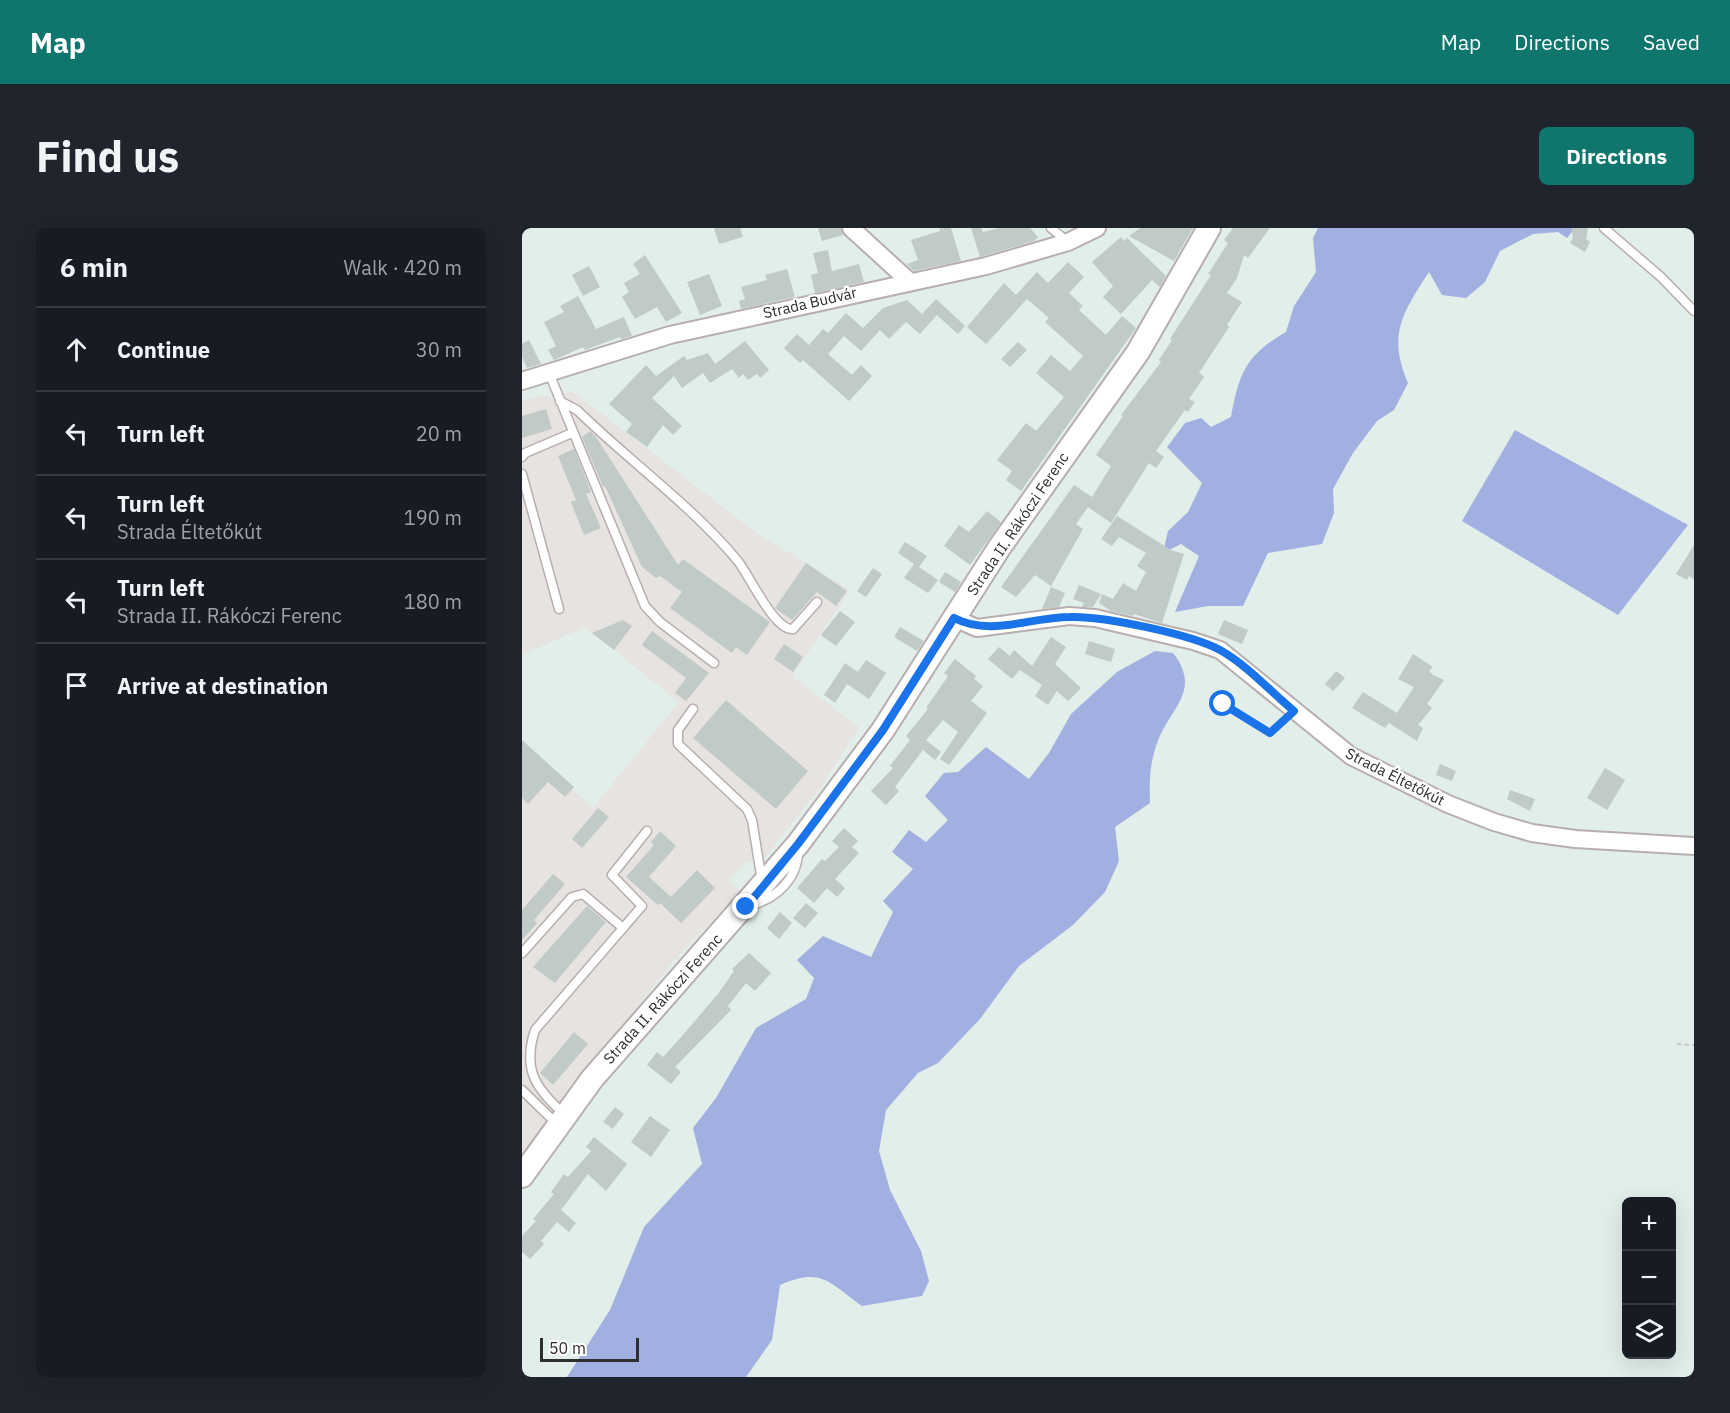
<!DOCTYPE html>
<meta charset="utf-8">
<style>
:root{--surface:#171b24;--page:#20242c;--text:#f1f3f6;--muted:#9ea1a6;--line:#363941;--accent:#0f766e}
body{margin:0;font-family:"IBM Plex Sans",sans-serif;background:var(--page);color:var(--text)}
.controls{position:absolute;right:18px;bottom:18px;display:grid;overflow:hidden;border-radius:9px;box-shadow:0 6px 24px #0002}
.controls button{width:54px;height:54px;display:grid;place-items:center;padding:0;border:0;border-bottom:2px solid var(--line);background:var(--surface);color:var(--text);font:30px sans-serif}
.scale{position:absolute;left:18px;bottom:15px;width:99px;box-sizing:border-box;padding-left:6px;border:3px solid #2e2e2e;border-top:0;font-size:16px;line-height:21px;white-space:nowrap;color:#2e2e2e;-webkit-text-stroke:4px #fff;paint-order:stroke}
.stop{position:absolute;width:18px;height:18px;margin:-14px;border:4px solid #1a73e8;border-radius:50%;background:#fff}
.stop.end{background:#1a73e8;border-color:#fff;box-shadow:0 2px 6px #0008}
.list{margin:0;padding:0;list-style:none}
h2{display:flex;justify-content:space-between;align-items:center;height:78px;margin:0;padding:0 24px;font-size:26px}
h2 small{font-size:20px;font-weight:400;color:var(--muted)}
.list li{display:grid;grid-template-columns:39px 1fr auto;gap:18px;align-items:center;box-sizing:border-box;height:84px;padding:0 24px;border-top:2px solid var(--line)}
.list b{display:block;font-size:22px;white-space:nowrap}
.list p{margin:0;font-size:20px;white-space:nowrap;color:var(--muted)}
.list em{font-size:20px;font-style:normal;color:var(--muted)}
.icon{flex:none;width:33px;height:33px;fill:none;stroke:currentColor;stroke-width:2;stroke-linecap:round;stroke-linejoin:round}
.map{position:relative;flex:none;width:1172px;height:1149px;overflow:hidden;border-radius:9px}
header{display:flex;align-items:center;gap:36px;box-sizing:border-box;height:84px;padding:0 30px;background:var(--accent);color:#fff}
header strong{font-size:28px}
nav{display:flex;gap:33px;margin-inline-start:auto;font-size:21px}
.intro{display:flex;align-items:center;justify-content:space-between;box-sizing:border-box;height:144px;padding:0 36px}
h1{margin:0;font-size:42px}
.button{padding:15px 27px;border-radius:9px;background:var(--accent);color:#fff;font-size:21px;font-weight:700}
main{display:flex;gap:36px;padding:0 36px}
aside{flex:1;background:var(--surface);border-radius:9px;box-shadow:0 6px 24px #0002}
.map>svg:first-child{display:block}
.industrial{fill:#e7e3e1}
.green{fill:#a1afe1}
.building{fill:#c0cac7}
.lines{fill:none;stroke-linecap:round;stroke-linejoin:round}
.service-casing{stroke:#b9aeae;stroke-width:11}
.minor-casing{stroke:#b9aeae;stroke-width:20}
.secondary-casing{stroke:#b9aeae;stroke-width:26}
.path{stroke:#c9c9c9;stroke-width:2;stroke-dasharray:4.5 3;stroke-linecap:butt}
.service{stroke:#fff;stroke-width:8}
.minor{stroke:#fff;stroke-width:16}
.secondary{stroke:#fff;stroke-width:22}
.route{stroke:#1a73e8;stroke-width:8}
.labels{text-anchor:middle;stroke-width:4.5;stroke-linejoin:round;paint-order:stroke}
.street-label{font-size:15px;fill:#2e2e2e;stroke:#fff}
</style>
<header>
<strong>Map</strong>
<nav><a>Map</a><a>Directions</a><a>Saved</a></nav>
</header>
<div class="intro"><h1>Find us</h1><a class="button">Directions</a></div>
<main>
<aside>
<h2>6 min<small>Walk · 420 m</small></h2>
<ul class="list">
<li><svg class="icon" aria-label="ahead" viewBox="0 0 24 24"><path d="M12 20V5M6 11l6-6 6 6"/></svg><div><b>Continue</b></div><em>30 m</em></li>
<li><svg class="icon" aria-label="left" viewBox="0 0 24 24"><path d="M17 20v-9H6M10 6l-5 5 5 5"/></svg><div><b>Turn left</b></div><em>20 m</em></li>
<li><svg class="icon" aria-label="left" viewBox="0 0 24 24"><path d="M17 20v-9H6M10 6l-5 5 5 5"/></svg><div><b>Turn left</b><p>Strada Éltetőkút</p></div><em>190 m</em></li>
<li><svg class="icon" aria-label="left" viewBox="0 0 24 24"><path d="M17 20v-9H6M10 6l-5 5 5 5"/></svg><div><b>Turn left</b><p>Strada II. Rákóczi Ferenc</p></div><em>180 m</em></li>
<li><svg class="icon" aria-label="arrive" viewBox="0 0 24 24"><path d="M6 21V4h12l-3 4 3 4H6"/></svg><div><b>Arrive at destination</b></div></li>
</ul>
</aside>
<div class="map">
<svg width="1172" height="1149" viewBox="0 0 1172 1149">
<rect width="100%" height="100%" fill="#e1eeea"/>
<path class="industrial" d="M50,163L232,303L328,362L270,448L337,499L301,556L242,631L225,634L207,652L218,663L152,733L47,862L0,928V514L71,580L157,474L63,399L0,427V173L17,167L32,170Z"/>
<g class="green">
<path d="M796,0H1053L1045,10L1036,4L1011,6L978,23L963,54L944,70L920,67L907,44C881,84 865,107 886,155L872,182L855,193L831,225L811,261L812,285L800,316L746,325L721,378H686L653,384L677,328L659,316L641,325L646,303L666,284L680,255L645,219L663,195L679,190L689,199L709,189C717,145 724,127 764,104L772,78L794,44L791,10Z"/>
<path d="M993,202L1166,297L1096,387L940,293Z"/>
<path d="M633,423L651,425C679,461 651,478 637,510C628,532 627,552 628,575L593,599L597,633L583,664L551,697L497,738L458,791L416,835L396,845L364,882L357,923L368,962L399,1023L407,1053L400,1068L340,1078C306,1054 300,1039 258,1057L250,1112L224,1149H45L88,1082L122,999L180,936L171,900L194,870L234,800L284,771L292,750L275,732L301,708L349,729L371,684L361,673L391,641L370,624L387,602L404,614L426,592L403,568L422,545L436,544L464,519L507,551L527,525L549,486L595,444Z"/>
</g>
<g class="building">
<path d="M192,0H218L221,9L197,16Z"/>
<path d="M296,0H319L321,7L300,13Z"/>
<path d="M418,0H429L439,33L392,43L385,36L396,32L389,12L418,3Z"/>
<path d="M449,0H459L461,4L477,0H508L516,9L512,13L458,29Z"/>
<path d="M618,0H671L652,33L607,8Z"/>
<path d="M711,0H748L726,30L722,27L715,50L705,65L720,74L705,97L707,99L677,145L682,149L667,171L673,174L666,184L663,182L634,223L642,229L634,240L627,235L589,295L566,279L554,296L561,301L529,358L513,347L494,369L479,359L552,257L570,269L589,238L574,227L601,188L599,187L639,134L637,132L650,112L648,111L689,47L686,46L706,15L702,12Z"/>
<path d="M1049,0H1066L1064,11L1068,14L1063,24L1048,15L1051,10Z"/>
<path d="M599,9L602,13L605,10L644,48L638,59L630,52L599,86L581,69L591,58L570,34Z"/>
<path d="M306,22L310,43L337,36L342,54L293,65L289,47L296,45L291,25Z"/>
<path d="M123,27L160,85L144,94L135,79L113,91L100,69L107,64L102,55L118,46L111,36Z"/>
<path d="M546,34L562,49L547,65L561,78L557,82L584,107L600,88L614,100L499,263L484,252L490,243L475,232L504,195L514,203L542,169L514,145L529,127L548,143L561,128L523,94L527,90L505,71L464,116L445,99L482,55L494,67L515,44L526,55Z"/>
<path d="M67,38L78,59L61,68L50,47Z"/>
<path d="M265,41L273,69L219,81L217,73L223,71L219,59L245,52L243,47Z"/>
<path d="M187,46L200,78L178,87L165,54Z"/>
<path d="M56,68L74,101L102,89L110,108L99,111L98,109L63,122L61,119L32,132L26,122L34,118L22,94L42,84L38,78Z"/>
<path d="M414,71L443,98L436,106L415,87L398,106L384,94L367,111L358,102L339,123L322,108L306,126L330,147L339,137L350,148L327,173L281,132L278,135L262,120L275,106L287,117L301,101L306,105L324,85L341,100L361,80L385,72L400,86Z"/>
<path d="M7,112L19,136L5,140L0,129V116Z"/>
<path d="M223,113L247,142L238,150L235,146L226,152L221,146L217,150L210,141L188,155L181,145L160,160L152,148L130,170L160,198L151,207L141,197L125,219L104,204L110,196L87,176L124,137L134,148L162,128L165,132L186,125L193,136Z"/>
<path d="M496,114L505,122L488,139L479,131Z"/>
<path d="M24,181L30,201L0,210V188Z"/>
<path d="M68,203L74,209L156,337L161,331L248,394L225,427L214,419L210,425L148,380L160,364L138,348L134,350L120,339L83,258L81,259L60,209Z"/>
<path d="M52,221L69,264L64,266L79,300L62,307L49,274L54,272L36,228Z"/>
<path d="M465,283L479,294L448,337L422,318L437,297L447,304Z"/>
<path d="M595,288L649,322L662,326L640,395L612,386L611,388L589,383L577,375L580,366L591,371L601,355L614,363L624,344L615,338L624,325L597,309L590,318L579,311Z"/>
<path d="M383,314L405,328L397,339L416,352L406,365L382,350L392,336L376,325Z"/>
<path d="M1172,317V351L1167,348L1165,352L1154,346Z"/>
<path d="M284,335L325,363L314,378L295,364L270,392L253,380Z"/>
<path d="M351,340L360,346L344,369L335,363Z"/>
<path d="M423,344L439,354L433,364L417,354Z"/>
<path d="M557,357L579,366L571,379H560L562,375L551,371Z"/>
<path d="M529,359L543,365L537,379L520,381Z"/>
<path d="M318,383L333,394L314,418L299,407Z"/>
<path d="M101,392L110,398L92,422L70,405Z"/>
<path d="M702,392L726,402L720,416L696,406Z"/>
<path d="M378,399L402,413L395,423L372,409Z"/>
<path d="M130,403L187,445L164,473L153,465L164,450L120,417Z"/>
<path d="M529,409L544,419L533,436L559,460L546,473L535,463L526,477L513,468L520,457L498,442L490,451L466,431L477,419L488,428L492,422L510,438Z"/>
<path d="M567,413L593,421L589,434L563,426Z"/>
<path d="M262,416L281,429L271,444L252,431Z"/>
<path d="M891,426L911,439L907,443L911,447L922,452L905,476L910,480L896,497L901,500L895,513L867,495L863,500L830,480L841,464L875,485L892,459L876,451Z"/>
<path d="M433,431L454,448L452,451L461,458L449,473L465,485L427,537L418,531L436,504L421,492L404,512L419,524L413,532L401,522L373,559L377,563L364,577L349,563L371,540L368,538L388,512L384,508L406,481L404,480L426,448L422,445Z"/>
<path d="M344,432L364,445L347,471L325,456L313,475L302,467L323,435L336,444Z"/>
<path d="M814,443L823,450L811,463L803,456Z"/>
<path d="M204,472L286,543L254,581L171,510Z"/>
<path d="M0,512L52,559L43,569L26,554L6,576L0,570Z"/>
<path d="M918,536L934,543L930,553L914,547Z"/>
<path d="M1083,540L1103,552L1085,582L1065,570Z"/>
<path d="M988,562L1013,571L1008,583L985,571Z"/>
<path d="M76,580L87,589L60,620L50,611Z"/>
<path d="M322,600L336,613L330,619L337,625L313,651L323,660L315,669L305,660L292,675L275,660L300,631L303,633L317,619L310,613Z"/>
<path d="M138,603L154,618L127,649L149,669L175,642L193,660L159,695L138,675L136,677L104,649L132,617L129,614Z"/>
<path d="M31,646L43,656L12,692L15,695L0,712V682Z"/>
<path d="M284,675L296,685L283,700L271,690Z"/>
<path d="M65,678L84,694L33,755L11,739Z"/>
<path d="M258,684L270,695L257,711L245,700Z"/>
<path d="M227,725L249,745L233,763L224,755L206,778L209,782L153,839L159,844L149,856L125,837L135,824L141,829L160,808L196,766L212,743L210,741Z"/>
<path d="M52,804L66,816L31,857L18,845Z"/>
<path d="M93,879L102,886L91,901L81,894Z"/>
<path d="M128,888L148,902L129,929L109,914Z"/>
<path d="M72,909L105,936L84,963L66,946L39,982L54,995L47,1004L35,994L19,1013L22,1016L8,1031L0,1024V1008L14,993L11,991L32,966L29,964L42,946L46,949L69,923L64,919Z"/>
</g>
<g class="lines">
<defs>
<g id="service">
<path d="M529,0L546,14"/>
<path d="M1082,0L1139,49L1172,83"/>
<path d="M27,145L123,378L138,394L192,435"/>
<path d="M38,173L55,182C106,232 170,278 215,332C227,346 252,403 271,401L295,374"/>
<path d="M0,229L3,225L50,205"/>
<path d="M0,246L37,381"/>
<path d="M171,481L156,502V516L225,581L230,592L240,653"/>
<path d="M230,677C255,670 276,650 276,623"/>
<path d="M0,725L50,669L61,666L101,700"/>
<path d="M0,862L36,897"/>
<path d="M43,887C14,861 0,842 13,802L120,678L90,647L125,603"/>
</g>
<g id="minor">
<path d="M329,0L387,53"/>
<path d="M0,153L148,107L464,38L546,14L575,0"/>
<path d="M432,390L455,400L547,388L573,390L671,413L698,422L829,528L926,576L972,594L1010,605L1053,611L1172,618"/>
</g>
<path id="secondary" d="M0,948L70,851L276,616L361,502L477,320L616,124L687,0"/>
</defs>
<use href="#service" class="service-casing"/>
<use href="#minor" class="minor-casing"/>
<use href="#secondary" class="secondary-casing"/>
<g class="path">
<path d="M701,476L748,505L761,493"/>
<path d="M1155,816L1172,817"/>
</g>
<use href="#service" class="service"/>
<use href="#minor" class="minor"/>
<use href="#secondary" class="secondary"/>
</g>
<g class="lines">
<path class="route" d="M224,679L276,616L361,502L432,390C469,409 508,389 548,389C582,388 668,406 698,422C725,437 749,464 772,483L748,505L701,476"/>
</g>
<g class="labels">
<g class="street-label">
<text transform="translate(288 75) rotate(-13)" y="5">Strada Budvár</text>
<text transform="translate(496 296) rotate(-56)" y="5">Strada II. Rákóczi Ferenc</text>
<text transform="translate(873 549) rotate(27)" y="5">Strada Éltetőkút</text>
<text transform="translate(141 771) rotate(-48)" y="5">Strada II. Rákóczi Ferenc</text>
</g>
</g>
</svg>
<div class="controls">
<button>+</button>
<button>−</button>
<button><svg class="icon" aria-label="layers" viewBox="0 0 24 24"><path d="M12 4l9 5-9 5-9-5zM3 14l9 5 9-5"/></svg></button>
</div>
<div class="scale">50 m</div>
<div class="stop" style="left:701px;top:476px"></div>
<div class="stop end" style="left:224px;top:679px"></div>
</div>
</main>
